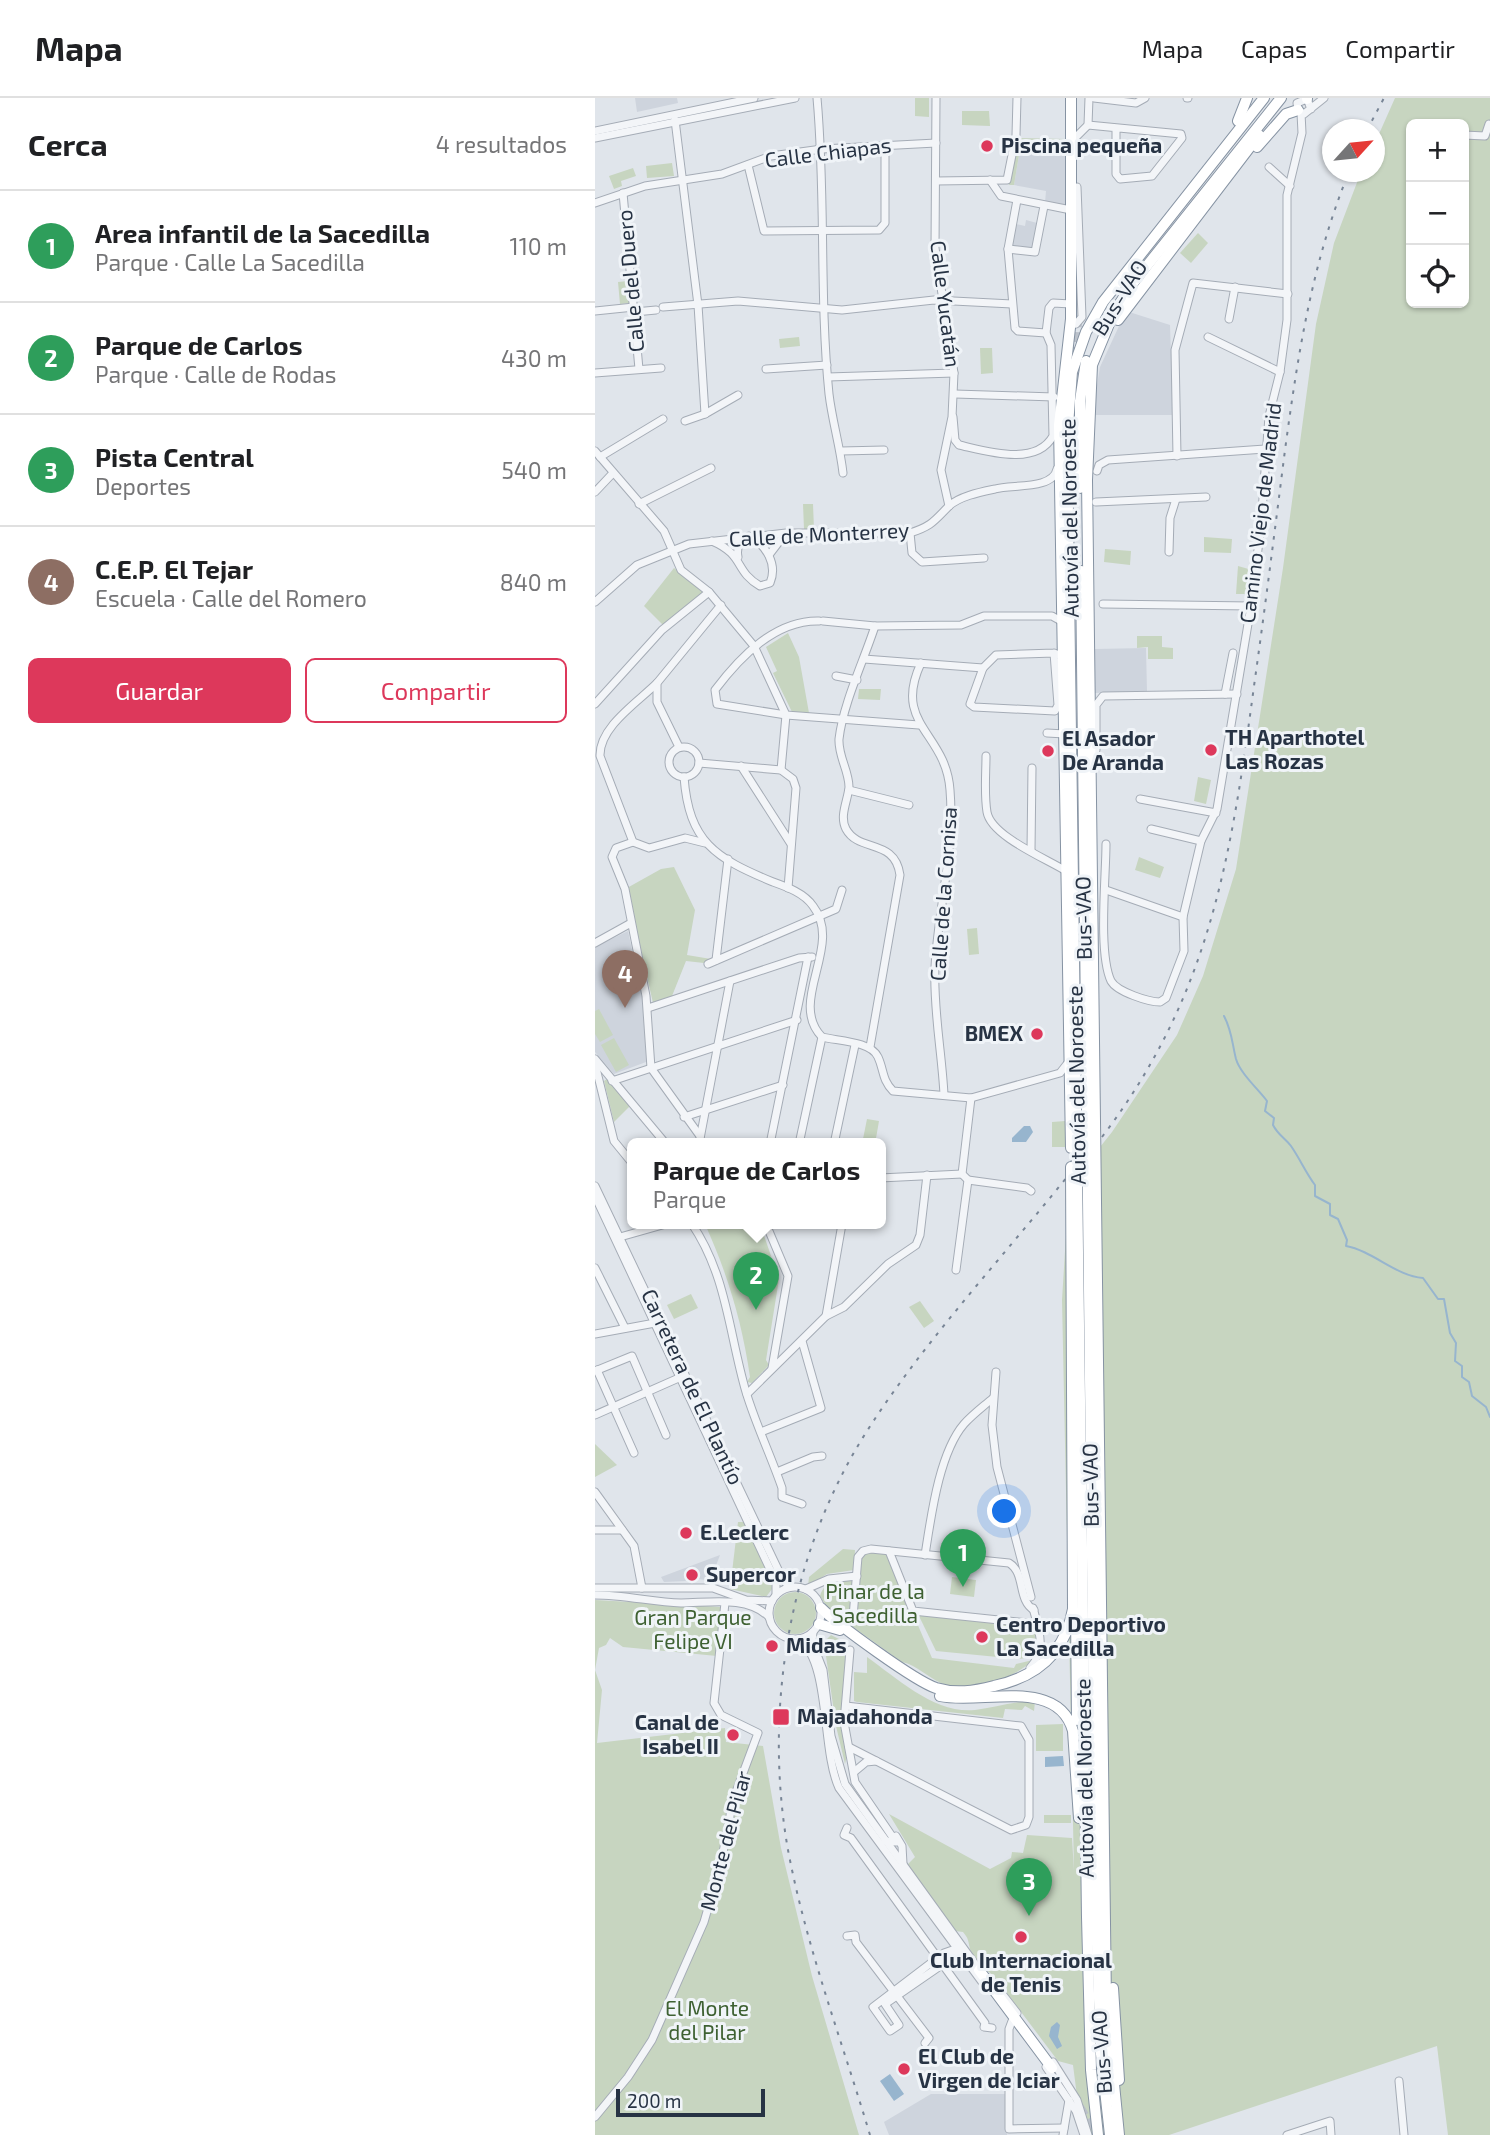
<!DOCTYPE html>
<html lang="es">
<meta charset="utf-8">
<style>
:root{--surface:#fff;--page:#f2f2f2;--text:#202124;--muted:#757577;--line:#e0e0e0;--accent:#dd385b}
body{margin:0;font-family:"Exo 2",sans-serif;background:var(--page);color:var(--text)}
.controls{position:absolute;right:21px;top:21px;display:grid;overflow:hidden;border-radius:10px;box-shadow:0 2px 5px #0004}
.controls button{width:63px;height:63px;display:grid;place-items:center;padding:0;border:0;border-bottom:2px solid var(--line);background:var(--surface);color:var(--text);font:35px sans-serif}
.compass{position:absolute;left:727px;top:21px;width:63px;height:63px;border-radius:50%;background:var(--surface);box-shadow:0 2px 5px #0004;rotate:63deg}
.scale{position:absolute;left:21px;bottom:18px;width:149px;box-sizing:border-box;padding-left:7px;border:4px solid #273344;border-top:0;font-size:19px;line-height:24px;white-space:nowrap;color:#273344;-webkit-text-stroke:5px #f0f4f8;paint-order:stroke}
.you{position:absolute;left:410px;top:1414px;width:24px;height:24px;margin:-18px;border:5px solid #fff;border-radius:50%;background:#1a73e8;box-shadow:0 0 0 10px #1a73e833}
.badge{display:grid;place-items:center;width:46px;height:46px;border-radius:50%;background:var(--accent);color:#fff;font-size:23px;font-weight:700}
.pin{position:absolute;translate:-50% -58px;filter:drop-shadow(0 2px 4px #0008)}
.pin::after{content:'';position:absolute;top:37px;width:24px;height:21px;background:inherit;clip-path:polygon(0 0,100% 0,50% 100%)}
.popup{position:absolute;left:32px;top:1040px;width:259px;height:91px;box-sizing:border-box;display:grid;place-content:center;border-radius:10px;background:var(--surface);filter:drop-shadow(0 2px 5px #0005);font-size:23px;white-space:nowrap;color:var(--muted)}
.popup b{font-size:26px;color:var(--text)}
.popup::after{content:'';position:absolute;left:50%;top:100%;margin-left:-14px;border:14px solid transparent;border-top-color:var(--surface)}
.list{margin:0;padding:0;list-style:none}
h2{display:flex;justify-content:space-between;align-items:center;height:91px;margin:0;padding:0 28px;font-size:30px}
h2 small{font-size:23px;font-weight:400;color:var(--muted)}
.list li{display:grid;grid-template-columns:46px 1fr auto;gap:21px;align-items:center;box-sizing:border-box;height:112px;padding:0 28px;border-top:2px solid var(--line)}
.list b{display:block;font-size:26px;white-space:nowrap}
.list p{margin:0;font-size:23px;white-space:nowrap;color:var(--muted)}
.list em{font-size:23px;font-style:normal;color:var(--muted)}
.actions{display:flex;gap:14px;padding:21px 28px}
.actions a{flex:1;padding:16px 0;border:2px solid var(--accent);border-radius:10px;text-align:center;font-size:24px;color:var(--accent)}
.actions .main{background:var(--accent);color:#fff}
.icon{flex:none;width:38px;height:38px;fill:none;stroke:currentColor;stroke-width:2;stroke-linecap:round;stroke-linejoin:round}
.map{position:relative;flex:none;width:895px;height:2037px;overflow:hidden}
header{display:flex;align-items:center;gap:42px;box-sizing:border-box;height:98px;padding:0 35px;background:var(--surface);border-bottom:2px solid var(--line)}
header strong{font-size:33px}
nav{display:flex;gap:38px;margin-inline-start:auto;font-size:24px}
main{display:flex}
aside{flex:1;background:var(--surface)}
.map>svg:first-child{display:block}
.built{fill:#ced4dd}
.green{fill:#c7d5c0;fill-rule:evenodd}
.water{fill:#97b5ce}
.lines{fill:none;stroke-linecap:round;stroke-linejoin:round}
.stream{stroke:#97b5ce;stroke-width:2}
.highway-tunnel{stroke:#bbc1ca;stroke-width:10;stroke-dasharray:10 5;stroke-linecap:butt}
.minor-casing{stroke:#a5acb6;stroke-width:9}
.highway-casing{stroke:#8693a3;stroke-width:12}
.minor{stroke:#f3f5f8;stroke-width:7}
.highway{stroke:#fff;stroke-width:10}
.rail{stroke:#788596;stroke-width:2;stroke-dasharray:3.5 7;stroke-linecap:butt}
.poi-dot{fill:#dd385b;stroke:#f0f4f8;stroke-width:2.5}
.labels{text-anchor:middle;stroke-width:6;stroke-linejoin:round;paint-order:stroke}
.poi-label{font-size:21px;font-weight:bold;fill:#273344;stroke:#f0f4f8;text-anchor:start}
.street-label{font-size:21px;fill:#273344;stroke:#f0f4f8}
.park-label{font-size:21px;fill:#3e6132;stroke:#f0f4f8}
</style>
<header>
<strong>Mapa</strong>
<nav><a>Mapa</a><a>Capas</a><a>Compartir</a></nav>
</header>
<main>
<aside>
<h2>Cerca<small>4 resultados</small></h2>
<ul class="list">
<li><span class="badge" style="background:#2e9e5b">1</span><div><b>Area infantil de la Sacedilla</b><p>Parque · Calle La Sacedilla</p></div><em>110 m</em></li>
<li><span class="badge" style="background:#2e9e5b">2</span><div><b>Parque de Carlos</b><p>Parque · Calle de Rodas</p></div><em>430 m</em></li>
<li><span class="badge" style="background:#2e9e5b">3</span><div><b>Pista Central</b><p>Deportes</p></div><em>540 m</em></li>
<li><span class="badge" style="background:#8d6e63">4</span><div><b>C.E.P. El Tejar</b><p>Escuela · Calle del Romero</p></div><em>840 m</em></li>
</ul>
<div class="actions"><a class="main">Guardar</a><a>Compartir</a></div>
</aside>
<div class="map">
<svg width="895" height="2037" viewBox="0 0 895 2037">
<rect width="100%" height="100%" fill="#e0e5eb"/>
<g class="built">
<path d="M40,0H82L83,5L42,14Z"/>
<path d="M473,41L470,109L450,105L451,93L419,87L426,45Z"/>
<path d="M431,122L442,125L438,151L415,148L421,126L430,128Z"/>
<path d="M531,213L575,227L578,317H497L505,269Z"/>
<path d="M551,550L552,593L500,595V551Z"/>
<path d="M33,833L49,908L51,964L19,976L0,954V849Z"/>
<path d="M125,1457L117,1478L111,1482L95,1480L90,1483L69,1484L66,1479Z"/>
<path d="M336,1996H411L412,2037H294L289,2024Z"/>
</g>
<g class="green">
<path d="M320,0H334V19L320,18Z"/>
<path d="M800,0H895V2037H853L842,1948L574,2037H487L478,1967L463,1963L399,1878C390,1871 378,1862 375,1851C373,1843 374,1841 368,1834L360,1833L311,1768L320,1759L294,1716L395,1771L416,1760L417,1754L428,1755L432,1737L477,1740L479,1773L467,1202L474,1088L517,1034L582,937L608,878L641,771L688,470L721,226L739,145L766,74H780V45ZM816,26H869V205H816Z"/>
<path d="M367,13H394L395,28L367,27Z"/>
<path d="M422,40L473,41L426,45L419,87H414Z"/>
<path d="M77,65L79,78L52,80L51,68Z"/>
<path d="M38,70L41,78L26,83L27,88L19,91L14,78Z"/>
<path d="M603,135L613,145L596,165L585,155Z"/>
<path d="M33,183L35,205L25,206L23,184Z"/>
<path d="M204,239L205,248L185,250L184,241Z"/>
<path d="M385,250H397L398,275L386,276Z"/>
<path d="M208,406H218L219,431H209Z"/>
<path d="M609,439L637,441L636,455L609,454Z"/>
<path d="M510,451L536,453L535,467L509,464Z"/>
<path d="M643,468L657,472L653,496H641Z"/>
<path d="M79,470L109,495L68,527L49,508Z"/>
<path d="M193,535L204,559L214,615L197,614L178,575L182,573L171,549Z"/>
<path d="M542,538H567V549L578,550V561H553V549L542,550Z"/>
<path d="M264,591H286L285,602L263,601Z"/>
<path d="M603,679L616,682L611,706L599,703Z"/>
<path d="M544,759L569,769L565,780L540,772Z"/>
<path d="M79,769L100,812L92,857L116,861L109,865L91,863L77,898L58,905L32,790L66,771Z"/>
<path d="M382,830L384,856L374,857L372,831Z"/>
<path d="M4,911L18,937L5,944L0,936V913Z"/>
<path d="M19,940L34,967L21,974L6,947Z"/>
<path d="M12,981L35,1008L19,1024L9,983Z"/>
<path d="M272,1021L284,1023L280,1046H267Z"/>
<path d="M470,1023L471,1049H457V1024Z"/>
<path d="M110,1126H165L184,1181L171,1262L174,1267L157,1285L152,1284L155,1279C147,1224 133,1177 110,1126Z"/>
<path d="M96,1196L103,1210L79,1221L72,1207Z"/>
<path d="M325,1203L339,1223L329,1230L314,1209Z"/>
<path d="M0,1346L22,1367L0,1379Z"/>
<path d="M143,1424H149L176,1483L177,1491L171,1499L135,1491Z"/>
<path d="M248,1451L260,1452L259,1472L232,1476L213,1488L214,1479Z"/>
<path d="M273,1454L292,1455L337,1560L419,1570L421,1566L438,1562C418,1582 372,1596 346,1585C332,1579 322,1567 307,1564L234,1512L225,1498C230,1480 248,1482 263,1480L267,1459Z"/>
<path d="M357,1479L381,1482L379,1499L355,1496Z"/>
<circle cx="200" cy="1515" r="21"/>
<path d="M0,1502L127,1509L122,1558L28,1549L15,1540L11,1547L4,1550L0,1572L7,1592L2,1645L130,1630L131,1644L168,1648L186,1750L217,1878L264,2037H0Z"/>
<path d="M323,1516L435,1528L440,1535L443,1549L435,1559L424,1561L341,1553Z"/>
<path d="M236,1537L252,1545L246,1624L252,1657L250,1666L241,1628L229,1544Z"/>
<path d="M272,1559C303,1581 340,1616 380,1612C400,1610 420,1602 440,1604L439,1613L430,1608L427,1612L410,1611L408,1620L262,1604L259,1603V1574L272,1575Z"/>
<path d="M468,1626V1653H441V1627Z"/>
<rect x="449" y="1717" width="27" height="8"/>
</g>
<g class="water">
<path d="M429,1028H435L438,1034L431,1044H417V1040Z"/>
<path d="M468,1658L469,1668L450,1669V1659Z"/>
<path d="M462,1924L465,1927L463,1939L467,1948L462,1951L454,1938L456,1929Z"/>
<path d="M295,1976L309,1996L299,2003L285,1983Z"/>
</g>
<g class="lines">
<path class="stream" d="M629,918C637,933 637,945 641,961C645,975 663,991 672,1003L670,1013L679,1020L678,1027C683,1037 690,1040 696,1048C705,1061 711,1075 720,1087V1098L735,1106V1117L743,1121L752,1142L751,1148C778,1153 801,1178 828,1180L843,1201H849L855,1235L861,1245L860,1263L867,1268V1279L874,1284L877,1298L891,1309L895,1319"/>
<g class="highway-tunnel">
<path d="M481,259L482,219"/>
<path d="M484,2009L501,2037"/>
</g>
<defs>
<g id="minor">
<path d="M222,0C231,98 224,197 234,296C237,322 245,348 248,375"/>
<path d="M341,0L340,150L359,275L357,319L346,372L354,408"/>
<path d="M499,0L541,5L550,0"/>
<path d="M592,0H593"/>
<path d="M716,11L712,1L702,5L703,12L709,16L729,0"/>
<path d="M80,22L103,207L110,316"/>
<path d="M493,27L586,36L587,40L557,78L525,81L521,76V31"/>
<path d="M0,33L159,0"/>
<path d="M869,37L890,38L894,26"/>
<path d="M481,39L493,27L494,0"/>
<path d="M0,40L200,0"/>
<path d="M153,67L169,133L284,132L290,125V47"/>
<path d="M674,69L695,88"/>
<path d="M395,82L406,98L476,112"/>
<path d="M341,83L412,82L421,37L422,0"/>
<path d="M28,95L44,271"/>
<path d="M422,102L413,151L420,230L423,233L451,235"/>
<path d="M0,105L50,88L127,76L176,58L227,51L341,45"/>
<path d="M413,151L440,154L449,108"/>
<path d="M68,209L143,203L247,212L339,202L417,206"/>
<path d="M0,213L39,209"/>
<path d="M40,214L61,212"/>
<path d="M477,221L481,226L487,219L482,89"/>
<path d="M634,221L640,189"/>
<path d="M613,239L685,274"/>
<path d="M171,271L232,267"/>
<path d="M0,275L66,270"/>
<path d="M233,279L359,275"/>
<path d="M360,296L459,299"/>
<path d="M358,319L360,342L364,347C391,353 441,369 458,338L456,247L451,235L454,210L458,205L476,206"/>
<path d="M90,323L110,316L143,297"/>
<path d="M0,353L69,433L86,472L114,494L159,548L191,617L186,672"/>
<path d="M246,353L289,352"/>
<path d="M582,358L580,252L598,185L693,196"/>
<path d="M5,359L68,321"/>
<path d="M502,373L504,367L513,362L670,351"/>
<path d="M0,394L18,375"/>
<path d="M501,404L611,399"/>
<path d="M44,406L116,370"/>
<path d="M315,435L317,455L327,464L389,460"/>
<path d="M117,443C150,457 139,473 165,488L175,485C183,466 171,447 154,438C145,443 141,449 143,459"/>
<path d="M574,454L575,420L581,401"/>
<path d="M174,457L190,436"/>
<path d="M0,504L42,467L94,446L191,435H315C337,428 339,423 354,408C365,398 386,394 400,391C417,386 458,392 462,371"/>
<path d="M508,506L656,508"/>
<path d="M224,523C180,522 145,559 120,592L122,606L191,617L324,627"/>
<path d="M228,523L280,528L366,527L389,518H457L466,523"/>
<path d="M459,555L463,607L460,613L379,609L375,606L388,570L401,557L459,555L467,558"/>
<path d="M269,561L388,570"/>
<path d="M326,565C297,627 351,634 355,692C360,752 343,810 340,869C338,911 347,955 349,997"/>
<path d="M241,578L262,582"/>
<path d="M62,585C43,604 4,629 5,658L38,744L54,750L90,740L110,745"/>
<path d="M630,596L638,555"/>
<path d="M0,606L67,532L114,494"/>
<path d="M452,635L470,636"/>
<path d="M84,649L62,604V585L126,507"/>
<circle cx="89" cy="664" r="15"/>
<path d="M501,652V607L508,598L642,596"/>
<path d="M391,658C391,675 389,696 392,714C396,738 450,760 471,773"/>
<path d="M104,665L186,672L198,681L201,690L193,790"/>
<path d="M146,668L196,746"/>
<path d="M89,679C94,744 120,760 178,784C192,789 209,795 218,808C249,848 192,903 227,939C242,943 276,943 283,959C289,972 287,982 298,993L376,1000L465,975L472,966"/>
<path d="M254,692L314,707"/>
<path d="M545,701L621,715"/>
<path d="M556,731L606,743"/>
<path d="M38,744L21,750L17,759L30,791L51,898L56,970L105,1038"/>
<path d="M511,746C511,779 503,855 516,883C522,894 554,904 565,904L571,900L589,853L588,819L606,743L622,711L656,508L666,427L674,318L685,274L692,222V97L707,35L706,15"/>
<path d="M436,752L437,670"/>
<path d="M511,792L588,819"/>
<path d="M0,845L36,825"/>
<path d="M121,862L133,761"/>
<path d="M113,866L241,811L247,792"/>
<path d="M53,910L204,860L217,859"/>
<path d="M275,949L305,777C300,740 264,755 251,731C244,718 253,702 254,689C254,673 243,658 244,641C248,606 269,562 280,528"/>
<path d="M0,961L71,1046"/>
<path d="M0,966L19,1043L37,1065"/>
<path d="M17,983L202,922"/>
<path d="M89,1019L188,987"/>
<path d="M104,1046L135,883"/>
<path d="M175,1046L213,859"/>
<path d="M204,1046L227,939"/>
<path d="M239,1046L260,947"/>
<path d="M285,1080L367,1076"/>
<path d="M373,1082L432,1090L436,1093"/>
<path d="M0,1088L188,1482L195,1489"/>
<path d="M0,1098L181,1484V1497"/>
<path d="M97,1126C132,1178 134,1236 151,1294C161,1327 176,1358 187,1390V1399L207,1406"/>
<path d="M171,1126L193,1178L177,1270"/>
<path d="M247,1126L231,1218L249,1209L293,1166L321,1147L325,1137L332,1077"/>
<path d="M25,1139L71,1126"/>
<path d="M0,1170L30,1230"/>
<path d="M361,1172L373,1082L367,1076L376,1000"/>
<path d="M0,1236L60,1225"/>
<path d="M2,1272L39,1355"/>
<path d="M0,1273L37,1258L71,1337"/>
<path d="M401,1274L397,1327L402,1369L436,1499"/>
<path d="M152,1296L231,1218"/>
<path d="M0,1317L86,1279"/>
<path d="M166,1334L226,1310L207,1243"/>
<path d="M182,1374L218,1359L227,1358"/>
<path d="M0,1394L39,1448L47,1490"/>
<path d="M0,1432H27"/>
<path d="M294,1453L318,1513L442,1526"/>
<path d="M330,1457C336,1419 344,1355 369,1326C378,1316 389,1308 398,1300"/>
<circle cx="200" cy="1515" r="26"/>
<path d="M0,1490H118L151,1502L177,1503"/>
<path d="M211,1491L234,1481L262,1478"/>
<path d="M0,1497C29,1497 58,1504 86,1505C113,1505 152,1497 174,1519"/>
<path d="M258,1519L263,1459L268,1453L276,1451L414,1465C431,1475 422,1502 439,1512"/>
<path d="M218,1534L217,1544L228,1572L236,1638L250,1686L385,1873"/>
<path d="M204,1541C236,1565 226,1651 244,1690L387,1884"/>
<path d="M255,1552L249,1624L260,1684L301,1744L290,1743"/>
<path d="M435,1570C452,1552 444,1532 438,1510"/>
<path d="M251,1608L426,1628L434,1642V1719L431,1727L416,1732L254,1649"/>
<path d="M259,1674L271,1664L281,1663"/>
<path d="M252,1730L249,1737L256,1740L390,1925L389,1929L397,1930"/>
<path d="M301,1738L307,1748L308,1766"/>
<path d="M252,1838L260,1837L261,1844L334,1940L330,1945"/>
<path d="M366,1849L361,1857L290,1906L304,1927L295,1933L278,1909L349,1855Z"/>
<path d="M397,1883L422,1915"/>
<path d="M417,1923L414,1931V2031L469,2030"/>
<path d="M458,1964L482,2002L493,2037"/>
<path d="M451,1969L481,2013L489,2037"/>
<path d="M804,1983L809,2037"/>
<path d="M0,2019L33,1979L57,1942L109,1824L126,1765L138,1702L163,1635L126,1617L119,1605L130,1505"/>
<path d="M468,2037L474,2002"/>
<path d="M692,2037L735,2023L736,2037"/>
</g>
<g id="highway">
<path d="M476,0V221L464,327L476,1050"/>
<path d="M712,0V1"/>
<path d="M643,23L652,0"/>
<path d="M662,49L691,16L703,12"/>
<path d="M523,222L664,37"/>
<path d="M485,390V303L491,263"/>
<path d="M486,473L501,1818L506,1956L515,2037"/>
<path d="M226,1510C243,1527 320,1583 341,1590C361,1596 379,1593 399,1588C441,1579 470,1556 478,1511L476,1069"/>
<path d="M481,1515L482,1622"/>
<path d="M224,1526L245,1532"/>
<path d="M345,1598C385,1607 463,1578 478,1633L484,1720"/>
<path d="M384,1872L457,1970"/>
<path d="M518,1890L524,1982"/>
<path d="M503,2037L496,1972L492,1819L472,341L477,274L491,234L508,204L669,0"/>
<path d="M524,2037L511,1905L492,382L497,267L519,214L539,184L686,0"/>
</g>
</defs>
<use href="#minor" class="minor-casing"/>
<use href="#highway" class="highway-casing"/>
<use href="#minor" class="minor"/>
<use href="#highway" class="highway"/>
<g class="rail">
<path d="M772,32L789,0"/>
<path d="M507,1039C615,897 636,760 659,588C670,510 680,431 690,352C703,256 717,164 754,74"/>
<path d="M275,2037C247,1943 211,1848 193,1752C168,1611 194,1455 272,1333C328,1245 406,1161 472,1079"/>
</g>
</g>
<g class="poi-dot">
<circle cx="392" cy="48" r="7"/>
<circle cx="616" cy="652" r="7"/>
<circle cx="453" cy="653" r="7"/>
<circle cx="442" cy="936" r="7"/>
<circle cx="91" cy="1435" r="7"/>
<circle cx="97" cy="1477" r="7"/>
<circle cx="387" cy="1539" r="7"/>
<circle cx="177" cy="1548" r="7"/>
<rect x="177" y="1610" width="18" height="18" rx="3.5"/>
<circle cx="138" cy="1637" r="7"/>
<circle cx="426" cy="1839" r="7"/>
<circle cx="309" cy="1971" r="7"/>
</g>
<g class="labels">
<g class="poi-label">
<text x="406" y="55">Piscina pequeña</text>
<text x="630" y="647">TH Aparthotel<tspan x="630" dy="24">Las Rozas</tspan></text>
<text x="467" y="648">El Asador<tspan x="467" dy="24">De Aranda</tspan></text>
<text x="428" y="943" text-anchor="end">BMEX</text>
<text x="105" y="1442">E.Leclerc</text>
<text x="111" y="1484">Supercor</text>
<text x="401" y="1534">Centro Deportivo<tspan x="401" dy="24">La Sacedilla</tspan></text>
<text x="191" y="1555">Midas</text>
<text x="202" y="1626">Majadahonda</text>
<text x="124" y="1632" text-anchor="end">Canal de<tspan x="124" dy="24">Isabel II</tspan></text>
<text x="426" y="1870" text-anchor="middle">Club Internacional<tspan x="426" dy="24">de Tenis</tspan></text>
<text x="323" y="1966">El Club de<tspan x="323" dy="24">Virgen de Iciar</tspan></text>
</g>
<g class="street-label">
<text transform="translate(233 55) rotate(-7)" y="7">Calle Chiapas</text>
<text transform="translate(36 183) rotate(-95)" y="7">Calle del Duero</text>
<text transform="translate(525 200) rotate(-58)" y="7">Bus-VAO</text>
<text transform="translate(350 206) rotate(83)" y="7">Calle Yucatán</text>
<text transform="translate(666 415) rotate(-83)" y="7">Camino Viejo de Madrid</text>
<text transform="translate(475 420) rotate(-91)" y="7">Autovía del Noroeste</text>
<text transform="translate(224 437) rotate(-3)" y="7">Calle de Monterrey</text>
<text transform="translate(349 796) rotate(-86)" y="7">Calle de la Cornisa</text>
<text transform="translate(489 820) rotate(-91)" y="7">Bus-VAO</text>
<text transform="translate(482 987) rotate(-91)" y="7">Autovía del Noroeste</text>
<text transform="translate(97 1289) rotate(65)" y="7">Carretera de El Plantío</text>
<text transform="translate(496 1387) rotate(-91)" y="7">Bus-VAO</text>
<text transform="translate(490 1680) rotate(-91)" y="7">Autovía del Noroeste</text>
<text transform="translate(131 1743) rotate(-75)" y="7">Monte del Pilar</text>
<text transform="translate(507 1954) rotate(-94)" y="7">Bus-VAO</text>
</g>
<g class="park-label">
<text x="280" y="1501">Pinar de la<tspan x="280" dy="24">Sacedilla</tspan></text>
<text x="98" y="1527">Gran Parque<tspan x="98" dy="24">Felipe VI</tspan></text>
<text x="112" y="1918">El Monte<tspan x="112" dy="24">del Pilar</tspan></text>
</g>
</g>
</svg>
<div class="controls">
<button>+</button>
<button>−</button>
<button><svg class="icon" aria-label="locate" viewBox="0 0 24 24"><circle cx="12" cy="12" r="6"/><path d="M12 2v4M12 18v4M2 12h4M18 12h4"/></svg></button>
</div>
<svg class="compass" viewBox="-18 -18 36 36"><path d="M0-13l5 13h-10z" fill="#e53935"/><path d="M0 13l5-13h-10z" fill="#757577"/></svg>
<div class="scale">200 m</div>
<div class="you"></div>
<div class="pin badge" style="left:368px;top:1489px;background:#2e9e5b">1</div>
<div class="pin badge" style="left:161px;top:1212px;background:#2e9e5b">2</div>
<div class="popup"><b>Parque de Carlos</b>Parque</div>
<div class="pin badge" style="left:434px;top:1818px;background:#2e9e5b">3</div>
<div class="pin badge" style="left:30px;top:910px;background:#8d6e63">4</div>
</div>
</main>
